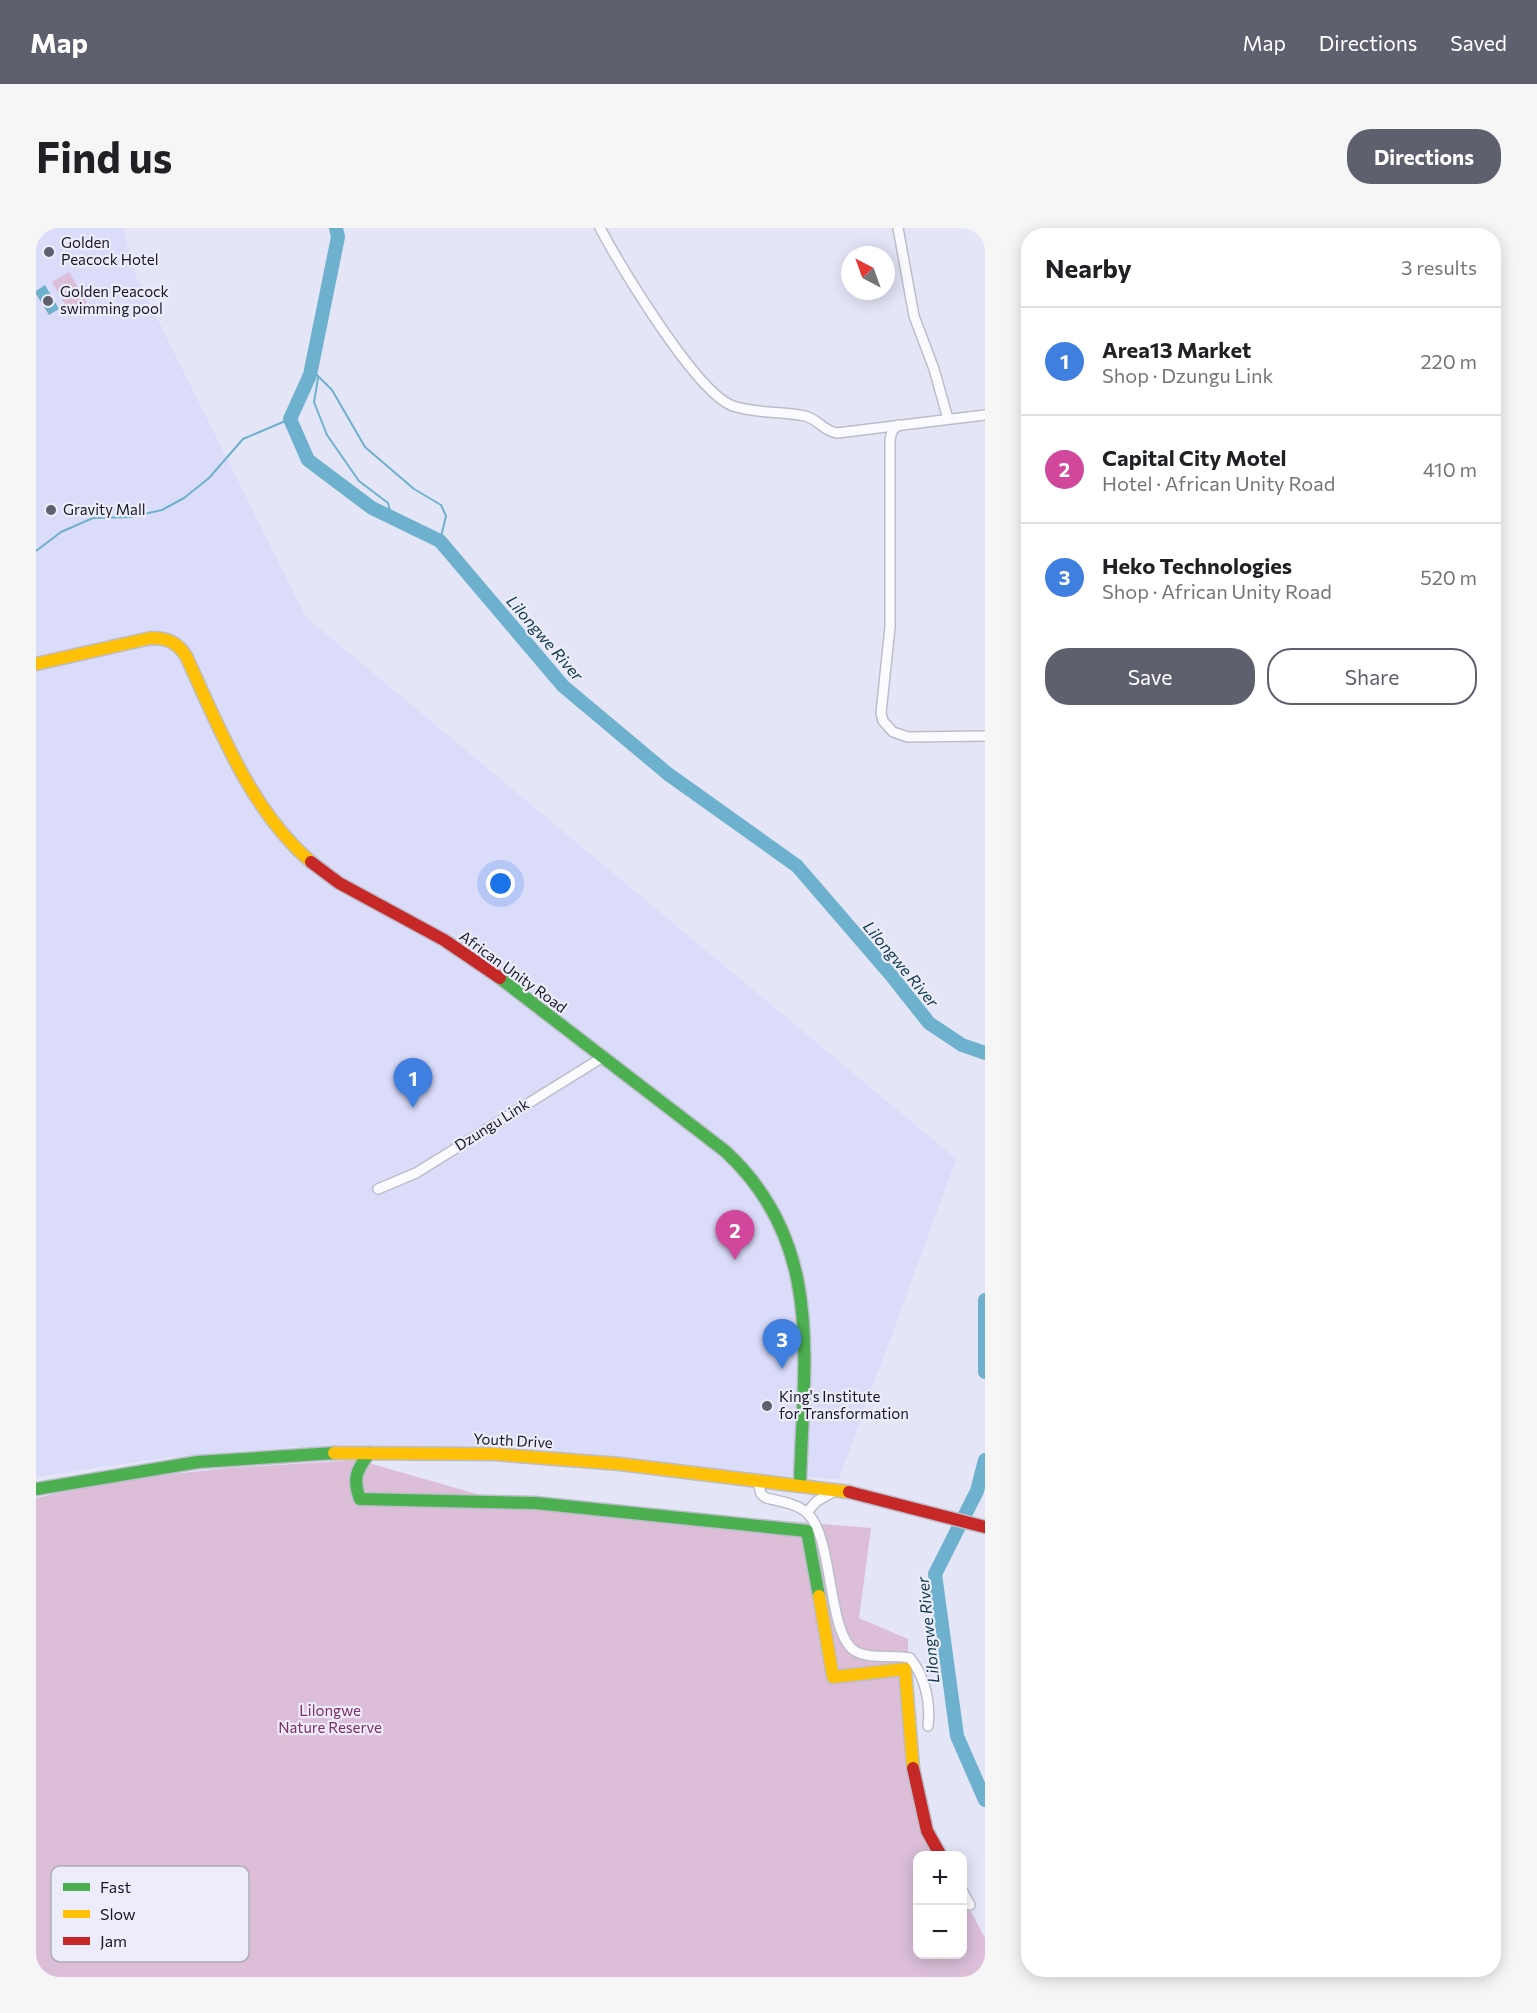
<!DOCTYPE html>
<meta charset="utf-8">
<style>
:root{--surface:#fff;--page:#f6f6f6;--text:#202124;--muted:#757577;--line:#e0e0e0;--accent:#5f606e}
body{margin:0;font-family:Commissioner,sans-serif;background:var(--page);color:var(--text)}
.controls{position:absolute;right:18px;bottom:18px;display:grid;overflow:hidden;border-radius:12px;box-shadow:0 3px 15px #0003}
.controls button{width:54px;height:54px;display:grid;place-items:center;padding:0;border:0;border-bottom:2px solid var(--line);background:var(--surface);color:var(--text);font:30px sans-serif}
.compass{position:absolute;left:805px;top:18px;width:54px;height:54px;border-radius:50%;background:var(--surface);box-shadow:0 3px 15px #0003;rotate:319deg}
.you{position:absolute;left:465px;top:656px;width:21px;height:21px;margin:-15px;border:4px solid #fff;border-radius:50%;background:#1a73e8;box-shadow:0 0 0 9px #1a73e833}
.badge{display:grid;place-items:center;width:39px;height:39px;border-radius:50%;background:var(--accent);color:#fff;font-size:20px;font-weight:700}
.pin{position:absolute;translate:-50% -50px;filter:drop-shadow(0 2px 3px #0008)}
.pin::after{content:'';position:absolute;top:32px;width:21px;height:18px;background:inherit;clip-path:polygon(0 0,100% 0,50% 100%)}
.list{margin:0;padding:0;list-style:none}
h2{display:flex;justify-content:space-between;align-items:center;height:78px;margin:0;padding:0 24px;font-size:26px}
h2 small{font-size:20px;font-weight:400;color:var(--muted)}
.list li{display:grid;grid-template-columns:39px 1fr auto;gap:18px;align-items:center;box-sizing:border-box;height:108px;padding:0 24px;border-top:2px solid var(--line)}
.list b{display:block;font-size:22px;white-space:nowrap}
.list p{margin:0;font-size:20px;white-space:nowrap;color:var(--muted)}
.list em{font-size:20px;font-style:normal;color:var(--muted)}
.actions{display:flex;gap:12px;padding:18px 24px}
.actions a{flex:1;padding:14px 0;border:2px solid var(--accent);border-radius:24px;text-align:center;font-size:21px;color:var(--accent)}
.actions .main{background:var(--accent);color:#fff}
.map{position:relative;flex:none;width:949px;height:1749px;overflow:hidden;border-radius:24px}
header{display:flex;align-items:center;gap:36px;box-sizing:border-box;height:84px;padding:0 30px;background:var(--accent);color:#fff}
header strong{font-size:28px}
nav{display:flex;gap:33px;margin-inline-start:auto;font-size:21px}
.intro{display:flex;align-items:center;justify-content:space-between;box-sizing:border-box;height:144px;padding:0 36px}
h1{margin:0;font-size:42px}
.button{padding:15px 27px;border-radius:24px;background:var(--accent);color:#fff;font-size:21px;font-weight:700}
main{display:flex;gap:36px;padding:0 36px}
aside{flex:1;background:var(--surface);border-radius:24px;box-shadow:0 3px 15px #0003}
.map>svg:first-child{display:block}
.built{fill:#dbdcfa}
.green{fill:#dcbed9}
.water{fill:#6eb1ce}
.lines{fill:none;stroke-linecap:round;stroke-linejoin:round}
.stream{stroke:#6eb1ce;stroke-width:2}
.river{stroke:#6eb1ce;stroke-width:14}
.street-casing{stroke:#bcbdcb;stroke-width:12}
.fast-casing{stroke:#bcbdcb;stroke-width:15}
.slow-casing{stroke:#bcbdcb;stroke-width:15}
.jam-casing{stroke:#bcbdcb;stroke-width:15}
.street{stroke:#fbfbfe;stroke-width:9}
.fast{stroke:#4caf50;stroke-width:12}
.slow{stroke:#ffc107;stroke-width:12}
.jam{stroke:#c62828;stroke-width:12}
.poi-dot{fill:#5f606e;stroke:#ececfa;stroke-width:2}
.labels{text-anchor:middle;stroke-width:4.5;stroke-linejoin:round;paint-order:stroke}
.poi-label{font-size:15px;fill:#181824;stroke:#ececfa;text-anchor:start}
.street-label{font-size:15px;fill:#181824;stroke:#ececfa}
.park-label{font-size:15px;fill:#802e66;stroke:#ececfa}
.water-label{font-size:16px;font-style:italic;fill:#0e3948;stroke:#ececfa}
.key{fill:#ececfa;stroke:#acacba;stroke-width:1.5}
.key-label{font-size:16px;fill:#181824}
</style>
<header>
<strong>Map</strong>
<nav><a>Map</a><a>Directions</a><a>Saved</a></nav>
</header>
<div class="intro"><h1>Find us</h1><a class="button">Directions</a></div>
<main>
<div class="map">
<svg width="949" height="1749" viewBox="0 0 949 1749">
<rect width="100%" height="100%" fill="#e4e5f7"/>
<path class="built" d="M0,0H87L100,48L270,389L920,931L803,1251L259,1219L127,1230L0,1249Z"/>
<g class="green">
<path d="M33,44L51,75L34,85L16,54Z"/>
<path d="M322,1232L448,1268L835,1300L823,1390L872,1411L874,1540L903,1627L882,1628V1726H927V1669L949,1710V1749H0V1270L82,1252L192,1240Z"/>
</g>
<path class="water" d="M9,57L23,81L13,87L0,66V63Z"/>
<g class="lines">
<g class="stream">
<path d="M275,141L296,162L329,219L378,261L405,277L410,288L404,313"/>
<path d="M282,150L278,174L291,207L323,253L352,275L356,290"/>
<path d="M0,323L25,304L57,290L94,289L126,282L148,270L173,250L207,211L254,191"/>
<path d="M948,1076H949"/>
</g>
<g class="river">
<path d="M300,0L302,9L274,147L254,191L272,232L336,280L404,313L527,458L632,546L761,638L855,747L893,795L926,817L949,825"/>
<path d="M949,1072V1144"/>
<path d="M949,1232L941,1263L899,1346L921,1508L949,1572"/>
</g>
<defs>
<g id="street">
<path d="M564,0C584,37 660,165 697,178C721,186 745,183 769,188C782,191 787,203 801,205L949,187"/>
<path d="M862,0L878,88L898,141L912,191"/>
<path d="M862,197L856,203L854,212V399L845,485L847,493L857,504L872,509L949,508"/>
<path d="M342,961L380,945L567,829"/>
<path d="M721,1251L725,1266L730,1270C743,1273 763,1276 772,1286C798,1311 791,1406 819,1423C834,1432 857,1426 874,1430C889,1449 895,1474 892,1498"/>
<path d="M771,1284L781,1273L802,1261"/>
<path d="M927,1664L934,1677"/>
</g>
<g id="fast">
<path d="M464,750L689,923C790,1016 767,1133 764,1256"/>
<path d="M333,1225C321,1242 316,1250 324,1271L499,1275L771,1303L783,1368"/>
<path d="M0,1261L162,1234L298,1225"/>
</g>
<g id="slow">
<path d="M0,436L115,410C131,410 141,414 150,428C183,499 214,582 275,634"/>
<path d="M298,1225L457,1226L584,1236L813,1264"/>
<path d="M783,1368L797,1449L869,1441L877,1540"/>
</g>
<g id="jam">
<path d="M275,634L303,655L408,712L464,750"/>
<path d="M813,1264L949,1299"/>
<path d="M877,1540L891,1603L905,1628"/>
</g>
</defs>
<use href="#street" class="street-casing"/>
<use href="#fast" class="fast-casing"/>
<use href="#slow" class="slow-casing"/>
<use href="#jam" class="jam-casing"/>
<use href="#street" class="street"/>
<use href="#fast" class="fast"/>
<use href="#slow" class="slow"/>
<use href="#jam" class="jam"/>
</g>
<g class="poi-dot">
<circle cx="13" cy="24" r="6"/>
<circle cx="12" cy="73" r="6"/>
<circle cx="15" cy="282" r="6"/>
<circle cx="731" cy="1178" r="6"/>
</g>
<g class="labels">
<g class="poi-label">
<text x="25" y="20">Golden<tspan x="25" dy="17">Peacock Hotel</tspan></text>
<text x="24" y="69">Golden Peacock<tspan x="24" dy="17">swimming pool</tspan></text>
<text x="27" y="287">Gravity Mall</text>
<text x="743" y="1174">King's Institute<tspan x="743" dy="17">for Transformation</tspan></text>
</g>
<g class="street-label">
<text transform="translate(477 744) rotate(36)" y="5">African Unity Road</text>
<text transform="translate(456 897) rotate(-32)" y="5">Dzungu Link</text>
<text transform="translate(477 1213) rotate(3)" y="5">Youth Drive</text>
</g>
<g class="park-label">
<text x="294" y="1488">Lilongwe<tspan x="294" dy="17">Nature Reserve</tspan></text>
</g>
<g class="water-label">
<text transform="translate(509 410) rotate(49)" y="6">Lilongwe River</text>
<text transform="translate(865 736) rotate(50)" y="6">Lilongwe River</text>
<text transform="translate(892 1402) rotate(-96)" y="6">Lilongwe River</text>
</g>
</g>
<rect x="15" y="1638" width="198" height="96" rx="9" class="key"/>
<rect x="27" y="1655" width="27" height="8" fill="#4caf50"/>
<rect x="27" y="1682" width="27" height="8" fill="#ffc107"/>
<rect x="27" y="1709" width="27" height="8" fill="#c62828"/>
<g class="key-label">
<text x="64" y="1665">Fast</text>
<text x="64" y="1692">Slow</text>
<text x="64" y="1719">Jam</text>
</g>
</svg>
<div class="controls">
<button>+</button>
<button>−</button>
</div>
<svg class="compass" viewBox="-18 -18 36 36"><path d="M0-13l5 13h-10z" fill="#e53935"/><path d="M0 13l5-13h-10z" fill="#757577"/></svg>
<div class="you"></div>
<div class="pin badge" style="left:377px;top:880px;background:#3f7fe0">1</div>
<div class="pin badge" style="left:699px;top:1032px;background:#d1479c">2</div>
<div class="pin badge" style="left:746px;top:1141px;background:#3f7fe0">3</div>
</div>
<aside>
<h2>Nearby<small>3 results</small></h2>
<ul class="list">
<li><span class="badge" style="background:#3f7fe0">1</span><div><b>Area13 Market</b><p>Shop · Dzungu Link</p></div><em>220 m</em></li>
<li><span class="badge" style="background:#d1479c">2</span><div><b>Capital City Motel</b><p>Hotel · African Unity Road</p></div><em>410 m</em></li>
<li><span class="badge" style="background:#3f7fe0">3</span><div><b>Heko Technologies</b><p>Shop · African Unity Road</p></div><em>520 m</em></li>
</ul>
<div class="actions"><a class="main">Save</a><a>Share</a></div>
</aside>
</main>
